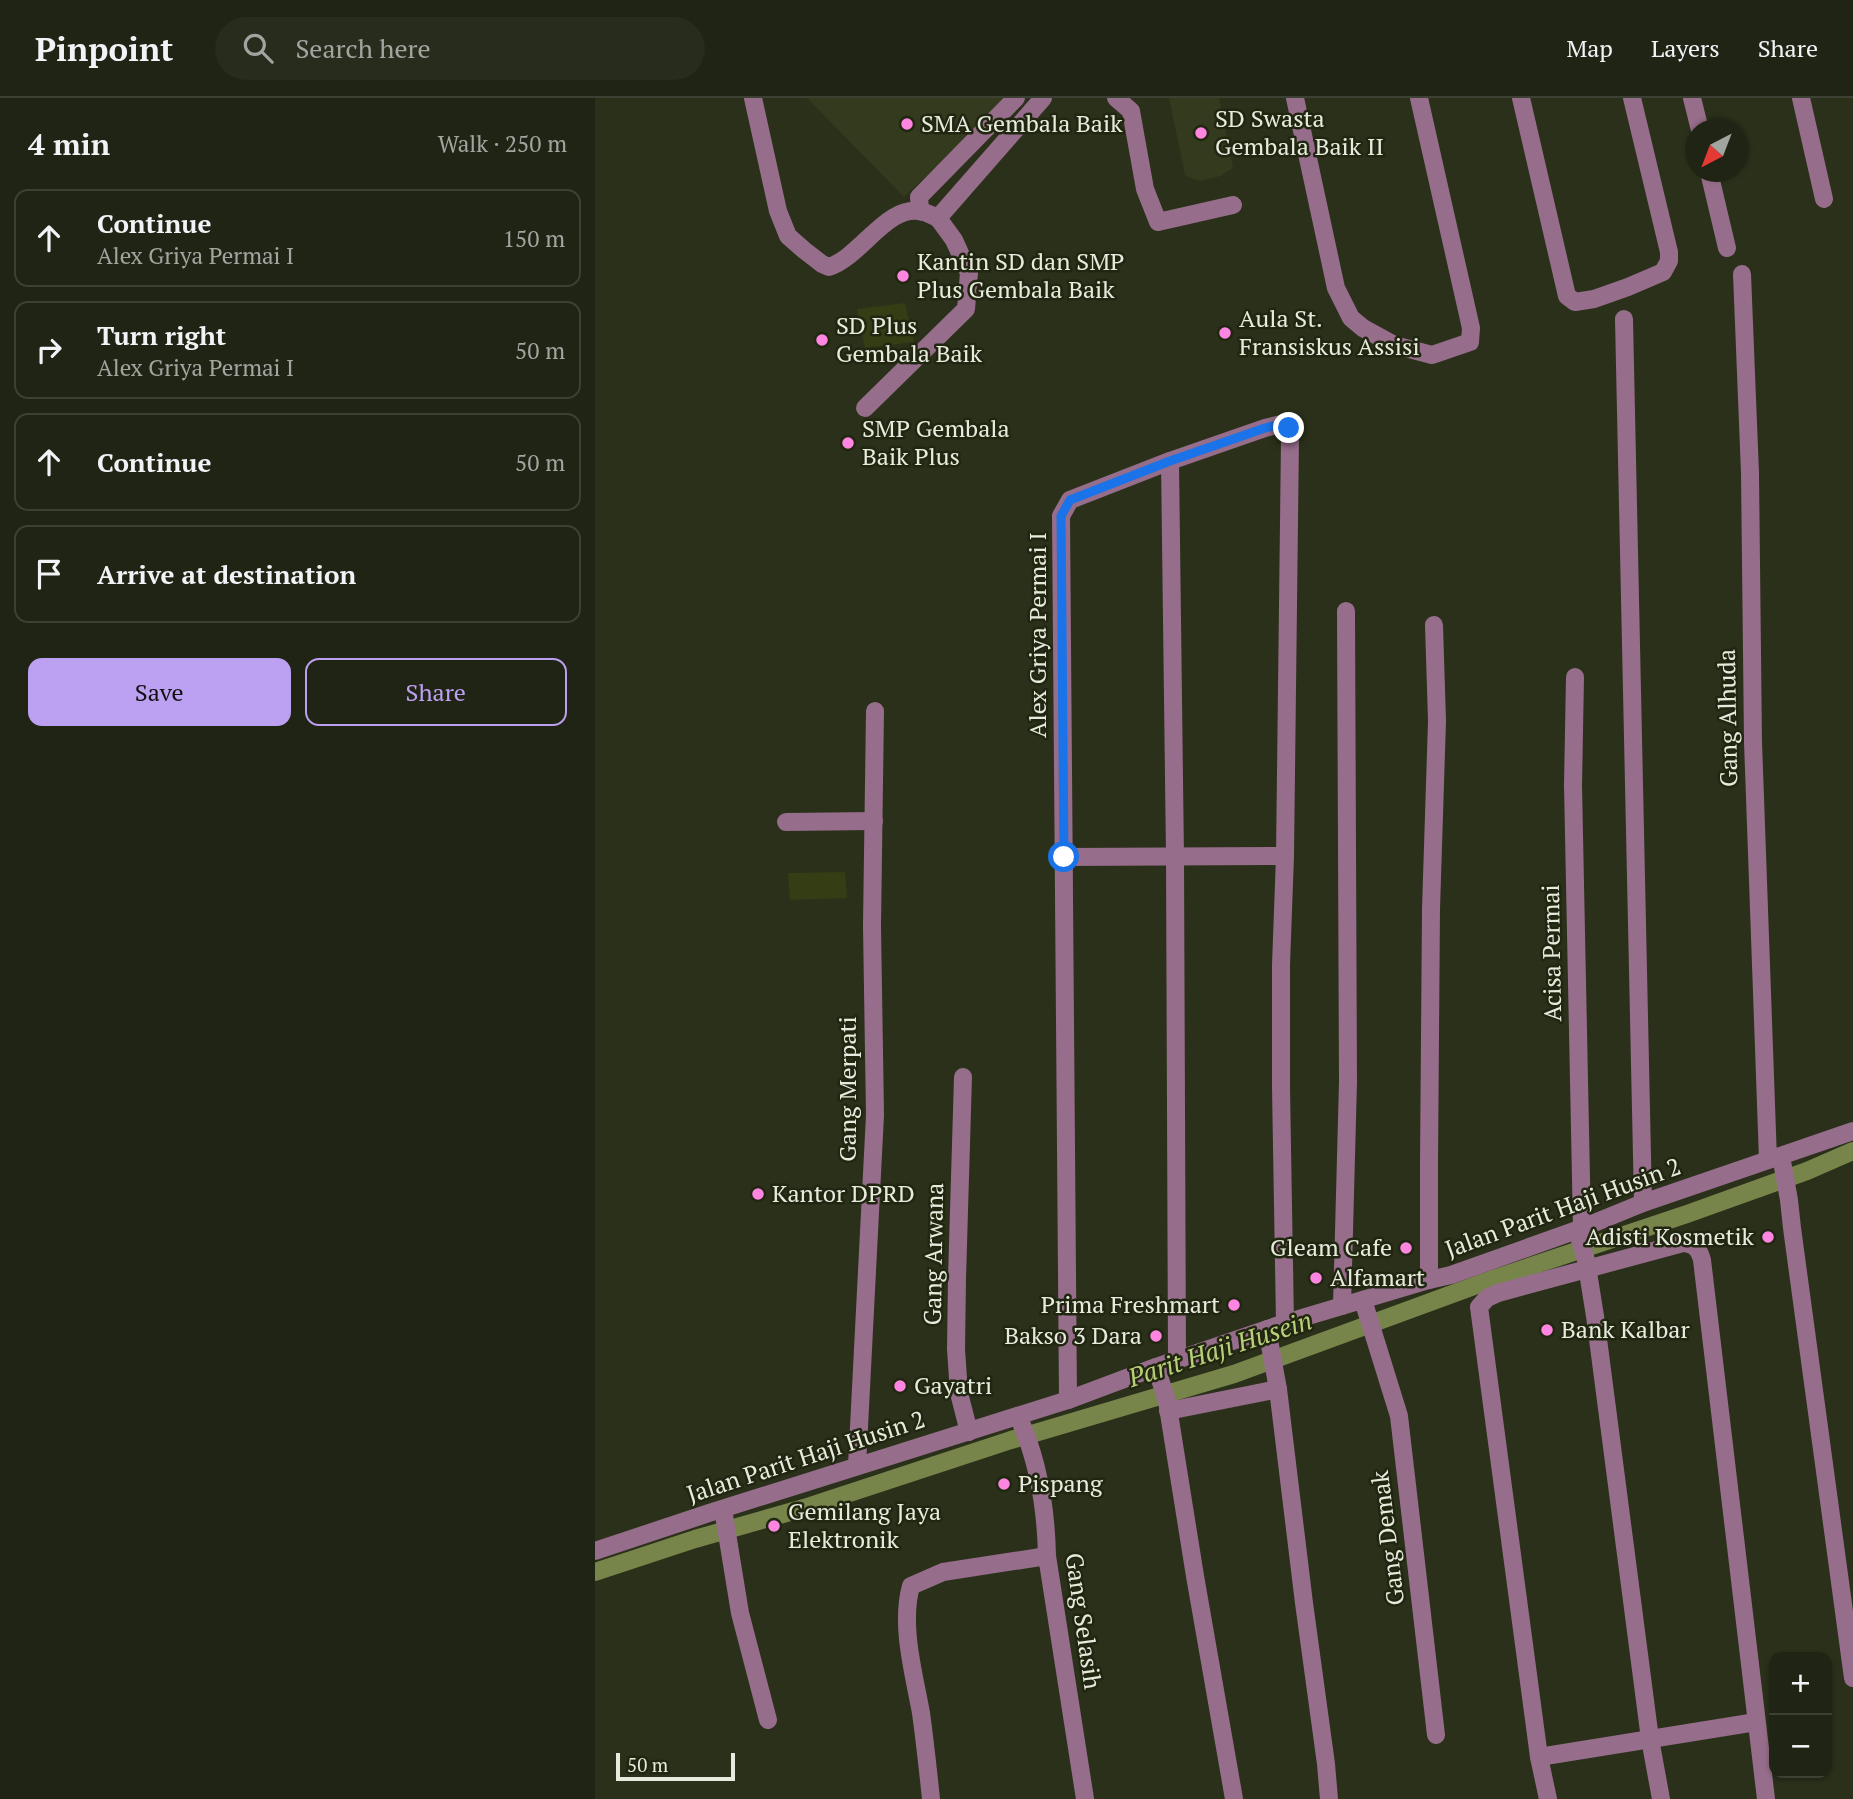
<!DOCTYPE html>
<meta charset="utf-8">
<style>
:root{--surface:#202414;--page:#282c1d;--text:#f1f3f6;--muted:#a2a4a0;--line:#3d4134;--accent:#bca0f2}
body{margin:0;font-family:"PT Serif",serif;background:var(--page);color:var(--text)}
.controls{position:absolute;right:21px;bottom:21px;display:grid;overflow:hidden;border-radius:14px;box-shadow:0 2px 5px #0004}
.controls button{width:63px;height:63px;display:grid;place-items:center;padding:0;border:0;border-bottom:2px solid var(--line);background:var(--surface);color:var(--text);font:35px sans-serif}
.compass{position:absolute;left:1090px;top:21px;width:63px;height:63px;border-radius:50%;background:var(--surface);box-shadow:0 2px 5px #0004;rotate:222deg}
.scale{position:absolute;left:21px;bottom:18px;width:119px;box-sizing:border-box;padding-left:7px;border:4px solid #e7ebdd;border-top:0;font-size:19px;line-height:24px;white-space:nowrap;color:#e7ebdd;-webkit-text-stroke:5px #212611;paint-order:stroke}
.stop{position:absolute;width:21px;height:21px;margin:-16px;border:5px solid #1a73e8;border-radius:50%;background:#fff}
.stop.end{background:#1a73e8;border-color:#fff;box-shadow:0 2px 7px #0008}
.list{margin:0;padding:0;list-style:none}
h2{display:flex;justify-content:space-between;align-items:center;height:91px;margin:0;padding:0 28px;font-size:30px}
h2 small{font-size:23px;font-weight:400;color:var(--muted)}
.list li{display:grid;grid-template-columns:46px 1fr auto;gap:21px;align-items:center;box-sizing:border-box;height:98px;margin:0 14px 14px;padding:0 14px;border:2px solid var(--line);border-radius:14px}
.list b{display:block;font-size:26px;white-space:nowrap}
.list p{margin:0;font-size:23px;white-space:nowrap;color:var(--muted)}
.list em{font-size:23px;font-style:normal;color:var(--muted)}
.actions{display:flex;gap:14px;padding:21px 28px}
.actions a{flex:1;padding:16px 0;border:2px solid var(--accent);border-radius:14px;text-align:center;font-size:24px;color:var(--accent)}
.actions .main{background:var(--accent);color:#111}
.icon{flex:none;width:38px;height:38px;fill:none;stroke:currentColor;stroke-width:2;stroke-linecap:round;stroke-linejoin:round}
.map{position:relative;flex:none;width:1258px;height:1701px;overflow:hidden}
header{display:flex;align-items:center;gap:42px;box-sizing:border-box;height:98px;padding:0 35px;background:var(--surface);border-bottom:2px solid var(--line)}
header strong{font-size:33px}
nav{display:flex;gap:38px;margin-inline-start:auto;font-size:24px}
.search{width:490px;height:63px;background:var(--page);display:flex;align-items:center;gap:18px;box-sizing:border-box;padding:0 24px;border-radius:38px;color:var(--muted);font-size:26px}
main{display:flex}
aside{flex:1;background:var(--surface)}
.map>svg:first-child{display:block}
.built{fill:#333a1e}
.green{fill:#343d14}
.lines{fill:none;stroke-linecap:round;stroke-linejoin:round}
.canal{stroke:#77854b;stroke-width:18}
.minor{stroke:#966d8a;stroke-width:18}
.route{stroke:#1a73e8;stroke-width:9}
.poi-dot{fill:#fe85e0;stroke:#212611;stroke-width:2.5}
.labels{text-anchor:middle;stroke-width:5;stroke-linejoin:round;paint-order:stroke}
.poi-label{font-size:24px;fill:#e7ebdd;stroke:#212611;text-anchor:start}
.street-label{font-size:24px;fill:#e7ebdd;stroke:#212611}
.water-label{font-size:26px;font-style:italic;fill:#b8ce78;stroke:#212611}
</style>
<header>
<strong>Pinpoint</strong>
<div class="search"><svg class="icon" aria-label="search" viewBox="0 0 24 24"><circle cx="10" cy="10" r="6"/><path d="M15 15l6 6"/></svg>Search here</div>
<nav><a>Map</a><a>Layers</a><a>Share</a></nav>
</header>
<main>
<aside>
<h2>4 min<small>Walk · 250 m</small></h2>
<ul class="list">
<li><svg class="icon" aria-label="ahead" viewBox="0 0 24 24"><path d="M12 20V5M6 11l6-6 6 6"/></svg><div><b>Continue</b><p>Alex Griya Permai I</p></div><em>150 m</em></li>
<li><svg class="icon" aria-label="right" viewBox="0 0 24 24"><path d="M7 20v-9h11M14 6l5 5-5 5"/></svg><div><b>Turn right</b><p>Alex Griya Permai I</p></div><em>50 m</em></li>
<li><svg class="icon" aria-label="ahead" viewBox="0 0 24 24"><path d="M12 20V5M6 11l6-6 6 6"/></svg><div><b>Continue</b></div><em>50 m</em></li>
<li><svg class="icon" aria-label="arrive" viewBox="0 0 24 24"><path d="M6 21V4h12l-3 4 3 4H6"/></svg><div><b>Arrive at destination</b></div></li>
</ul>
<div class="actions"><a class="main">Save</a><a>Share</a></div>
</aside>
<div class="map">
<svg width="1258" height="1701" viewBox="0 0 1258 1701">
<rect width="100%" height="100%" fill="#2a301a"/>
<g class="built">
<path d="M212,0H413L309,99Z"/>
<path d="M574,0H624L638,70L626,78L604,83L590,77Z"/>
</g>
<g class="green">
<path d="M310,205L319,244L270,250L262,211Z"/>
<path d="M250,774L252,800L195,802L193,775Z"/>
</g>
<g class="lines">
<path class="canal" d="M0,1474L100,1441L209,1410L416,1342L639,1276L898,1181L1092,1116L1212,1073L1258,1053"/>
<g class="minor">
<path d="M158,0L183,113L193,138L209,152L227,166L234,169C266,159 293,104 328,114C333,115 338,118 343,120L448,0"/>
<path d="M521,0L536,13L550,91L563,124L638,107"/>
<path d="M700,0L741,190L756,220L768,230L799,247L837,257L875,244L876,230L824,0"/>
<path d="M926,0L972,198L980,204L999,201L1033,189L1068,174L1074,163V154L1037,0"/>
<path d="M1097,0L1105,32"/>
<path d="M1206,0L1229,101"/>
<path d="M1114,74L1132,150"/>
<path d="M325,112L324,99L421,0"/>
<path d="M1147,176L1155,375L1158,644L1173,1062"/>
<path d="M1029,221L1048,1105"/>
<path d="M270,310L371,211L374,175L359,142L343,120"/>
<path d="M575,363L670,330L686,326L693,330L695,340L690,758L686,867V990L690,1225"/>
<path d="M980,579L978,687L987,1130"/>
<path d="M191,724L279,723"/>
<path d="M469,759L690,758"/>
<path d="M368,979L362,1180L361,1251L364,1295L374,1334"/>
<path d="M1186,1058L1194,1102L1197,1130L1258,1580"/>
<path d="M982,1132L991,1162L1000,1218L1055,1641L1066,1701"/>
<path d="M834,1182V1065L836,811L842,623L839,527"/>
<path d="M768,1202L804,1318L841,1637"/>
<path d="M747,1208L753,984L751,513"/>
<path d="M672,1231L683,1291L709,1505L731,1666L734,1701"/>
<path d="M561,1269L572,1303L600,1478L639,1701"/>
<path d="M473,1302L466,418L475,402L575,363L580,759L582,1262"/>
<path d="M573,1313L683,1291"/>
<path d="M423,1318C443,1361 451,1410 452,1458L490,1701"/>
<path d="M262,1368L280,1017L277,828L280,613"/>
<path d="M128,1411L145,1515L173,1622"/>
<path d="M0,1453L114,1415L473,1302L561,1269L690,1225L834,1182L856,1177L982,1132L1048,1105L1258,1033"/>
<path d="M944,1659L1161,1624"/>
<path d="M336,1701C333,1672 330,1644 326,1615C319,1576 305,1527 316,1488L348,1474L452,1458"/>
<path d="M953,1701L944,1659L884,1209L892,1200L903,1195L1088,1145C1100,1146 1104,1151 1107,1162L1171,1701"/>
</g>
</g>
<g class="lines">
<path class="route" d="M469,759L466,418L475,402L575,363L670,330L686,326L694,330"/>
</g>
<g class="poi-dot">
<circle cx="312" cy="26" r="7"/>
<circle cx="606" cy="35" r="7"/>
<circle cx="308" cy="178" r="7"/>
<circle cx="630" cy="235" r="7"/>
<circle cx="227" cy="242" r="7"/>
<circle cx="253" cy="345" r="7"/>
<circle cx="163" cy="1096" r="7"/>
<circle cx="1173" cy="1139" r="7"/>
<circle cx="811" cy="1150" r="7"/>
<circle cx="721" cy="1180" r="7"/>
<circle cx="639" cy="1207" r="7"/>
<circle cx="952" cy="1232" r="7"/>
<circle cx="561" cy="1238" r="7"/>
<circle cx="305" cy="1288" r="7"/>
<circle cx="409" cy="1386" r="7"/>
<circle cx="179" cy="1428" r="7"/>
</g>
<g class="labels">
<g class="poi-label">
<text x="620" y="29">SD Swasta<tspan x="620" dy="28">Gembala Baik II</tspan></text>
<text x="326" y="34">SMA Gembala Baik</text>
<text x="322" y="172">Kantin SD dan SMP<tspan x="322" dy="28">Plus Gembala Baik</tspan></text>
<text x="644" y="229">Aula St.<tspan x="644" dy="28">Fransiskus Assisi</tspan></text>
<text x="241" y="236">SD Plus<tspan x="241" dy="28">Gembala Baik</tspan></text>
<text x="267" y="339">SMP Gembala<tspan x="267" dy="28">Baik Plus</tspan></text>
<text x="177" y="1104">Kantor DPRD</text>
<text x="1159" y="1147" text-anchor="end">Adisti Kosmetik</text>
<text x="797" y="1158" text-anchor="end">Gleam Cafe</text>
<text x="735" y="1188">Alfamart</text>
<text x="625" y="1215" text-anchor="end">Prima Freshmart</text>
<text x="966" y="1240">Bank Kalbar</text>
<text x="547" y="1246" text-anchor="end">Bakso 3 Dara</text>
<text x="319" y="1296">Gayatri</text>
<text x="423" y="1394">Pispang</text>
<text x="193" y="1422">Gemilang Jaya<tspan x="193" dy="28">Elektronik</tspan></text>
</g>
<g class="street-label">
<text transform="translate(443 537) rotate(-90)" y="8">Alex Griya Permai I</text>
<text transform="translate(1133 620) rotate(-91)" y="8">Gang Alhuda</text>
<text transform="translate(957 855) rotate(-91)" y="8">Acisa Permai</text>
<text transform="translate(253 991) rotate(-90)" y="8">Gang Merpati</text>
<text transform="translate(968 1110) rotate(-20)" y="8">Jalan Parit Haji Husin 2</text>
<text transform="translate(339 1156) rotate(-89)" y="8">Gang Arwana</text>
<text transform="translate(211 1359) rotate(-18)" y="8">Jalan Parit Haji Husin 2</text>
<text transform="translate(793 1440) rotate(-97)" y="8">Gang Demak</text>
<text transform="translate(488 1523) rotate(82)" y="8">Gang Selasih</text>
</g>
<g class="water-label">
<text transform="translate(625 1251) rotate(-18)" y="9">Parit Haji Husein</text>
</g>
</g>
</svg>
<div class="controls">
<button>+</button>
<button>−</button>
</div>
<svg class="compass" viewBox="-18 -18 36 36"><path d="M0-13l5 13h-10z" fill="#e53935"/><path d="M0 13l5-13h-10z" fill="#a2a4a0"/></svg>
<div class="scale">50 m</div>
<div class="stop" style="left:469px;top:759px"></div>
<div class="stop end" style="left:694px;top:330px"></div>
</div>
</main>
